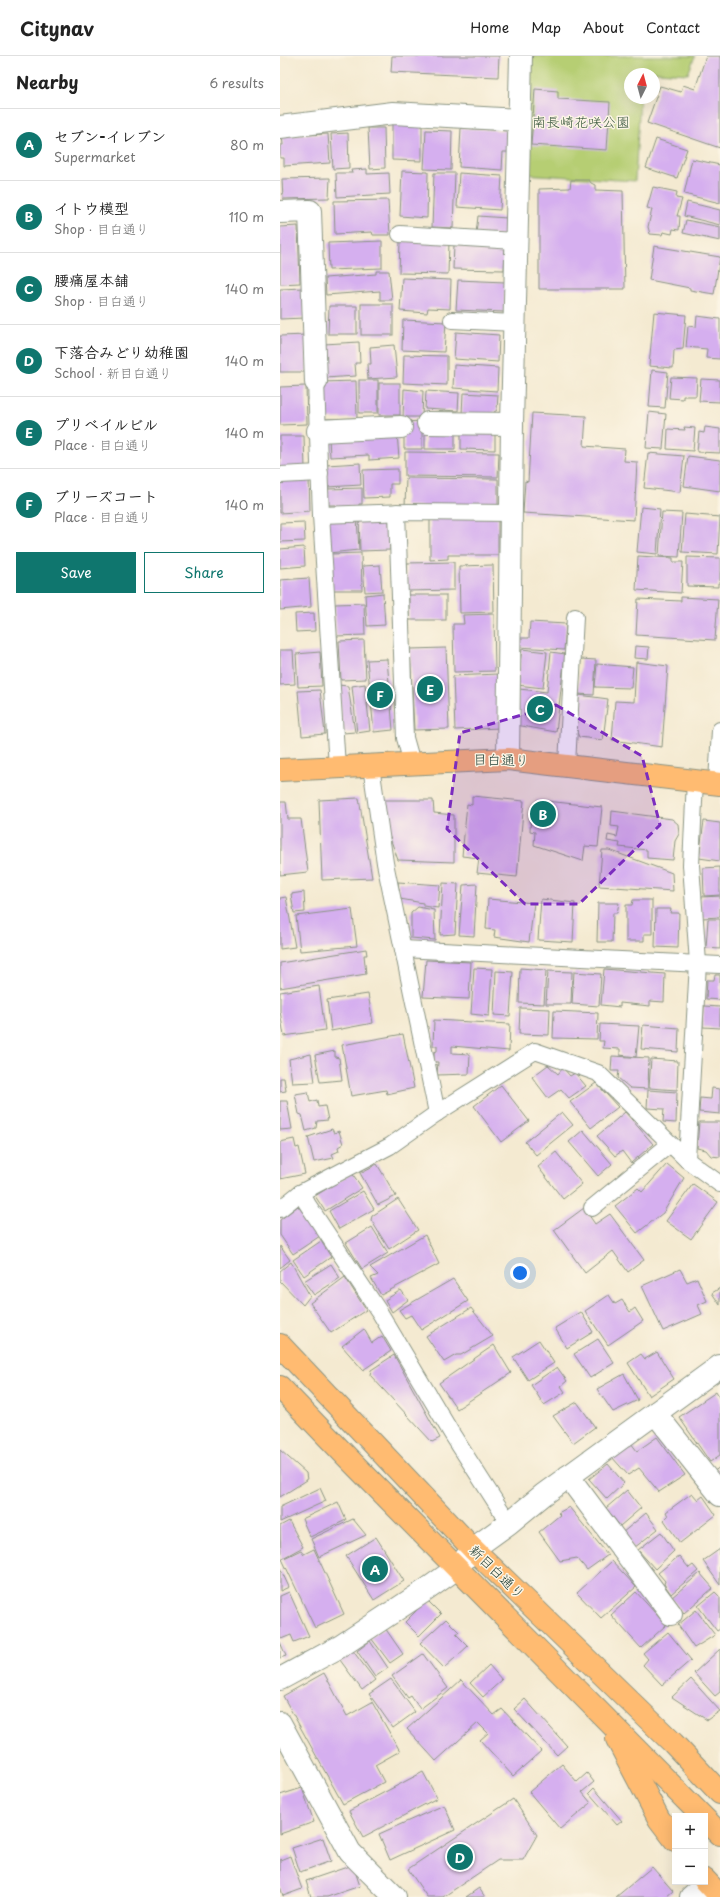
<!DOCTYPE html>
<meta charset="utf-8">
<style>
:root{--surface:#fff;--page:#f2f2f2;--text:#222;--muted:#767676;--line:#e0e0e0;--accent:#0f766e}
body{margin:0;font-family:"Playpen Sans","Klee One",sans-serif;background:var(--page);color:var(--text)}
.controls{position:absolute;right:12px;bottom:12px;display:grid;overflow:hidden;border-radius:0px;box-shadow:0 4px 16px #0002}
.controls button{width:36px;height:36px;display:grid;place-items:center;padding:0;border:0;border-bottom:1px solid var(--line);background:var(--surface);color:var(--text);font:20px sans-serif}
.compass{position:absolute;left:344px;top:12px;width:36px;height:36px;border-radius:50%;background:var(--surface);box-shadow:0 4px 16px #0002;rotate:6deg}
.you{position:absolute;left:240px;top:1217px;width:14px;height:14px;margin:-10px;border:3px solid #fff;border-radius:50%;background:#1a73e8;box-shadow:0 0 0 6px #1a73e833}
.badge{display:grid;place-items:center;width:26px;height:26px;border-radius:50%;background:var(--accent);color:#fff;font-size:13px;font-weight:700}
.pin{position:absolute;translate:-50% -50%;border:2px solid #fff;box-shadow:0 1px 4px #0006}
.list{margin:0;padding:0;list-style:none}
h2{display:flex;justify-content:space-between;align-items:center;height:52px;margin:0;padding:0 16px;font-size:17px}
h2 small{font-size:13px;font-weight:400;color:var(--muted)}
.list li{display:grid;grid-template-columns:26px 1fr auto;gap:12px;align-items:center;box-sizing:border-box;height:72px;padding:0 16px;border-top:1px solid var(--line)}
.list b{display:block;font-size:15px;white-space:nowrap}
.list p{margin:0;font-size:13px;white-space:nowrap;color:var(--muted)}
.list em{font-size:13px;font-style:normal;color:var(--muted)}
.actions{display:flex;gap:8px;padding:12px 16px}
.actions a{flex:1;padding:9px 0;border:1px solid var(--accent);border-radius:0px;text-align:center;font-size:14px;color:var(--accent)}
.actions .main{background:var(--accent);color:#fff}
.map{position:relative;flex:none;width:440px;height:1841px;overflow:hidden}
header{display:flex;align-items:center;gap:24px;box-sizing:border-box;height:56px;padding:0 20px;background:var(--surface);border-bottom:1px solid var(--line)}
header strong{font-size:19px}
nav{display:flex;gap:22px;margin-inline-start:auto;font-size:14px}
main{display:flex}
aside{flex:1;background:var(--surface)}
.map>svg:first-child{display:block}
.green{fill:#b6ce73;stroke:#6a8654}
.building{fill:#d5afef}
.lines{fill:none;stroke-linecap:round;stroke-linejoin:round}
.service-casing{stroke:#8a9482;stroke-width:18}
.minor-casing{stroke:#8a9482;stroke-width:24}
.primary-casing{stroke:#8a9482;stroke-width:24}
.service{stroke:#fff;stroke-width:16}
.minor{stroke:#fff;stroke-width:22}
.primary{stroke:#ffbb71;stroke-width:22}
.marked{fill:#7b2cbf;fill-opacity:0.2;stroke:#7b2cbf;stroke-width:3;stroke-dasharray:8 5;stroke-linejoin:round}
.labels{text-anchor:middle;stroke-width:3;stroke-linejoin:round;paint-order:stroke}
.park-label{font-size:14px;fill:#3d5a41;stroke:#fcf5e5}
.street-label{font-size:14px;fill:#1f3d34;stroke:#fcf5e5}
</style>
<header>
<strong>Citynav</strong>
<nav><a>Home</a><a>Map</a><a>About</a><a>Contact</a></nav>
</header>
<main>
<aside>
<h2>Nearby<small>6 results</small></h2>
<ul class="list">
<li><span class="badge">A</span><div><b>セブン-イレブン</b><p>Supermarket</p></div><em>80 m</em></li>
<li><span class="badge">B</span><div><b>イトウ模型</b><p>Shop · 目白通り</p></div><em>110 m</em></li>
<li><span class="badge">C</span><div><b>腰痛屋本舗</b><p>Shop · 目白通り</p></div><em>140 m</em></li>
<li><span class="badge">D</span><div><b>下落合みどり幼稚園</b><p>School · 新目白通り</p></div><em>140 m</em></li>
<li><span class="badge">E</span><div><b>プリベイルビル</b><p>Place · 目白通り</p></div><em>140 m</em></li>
<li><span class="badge">F</span><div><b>ブリーズコート</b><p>Place · 目白通り</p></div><em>140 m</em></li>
</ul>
<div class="actions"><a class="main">Save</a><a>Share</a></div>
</aside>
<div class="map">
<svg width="440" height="1841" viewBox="0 0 440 1841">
<rect width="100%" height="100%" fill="#fcf5e5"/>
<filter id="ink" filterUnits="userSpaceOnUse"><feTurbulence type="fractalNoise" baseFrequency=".025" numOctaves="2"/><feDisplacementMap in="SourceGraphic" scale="8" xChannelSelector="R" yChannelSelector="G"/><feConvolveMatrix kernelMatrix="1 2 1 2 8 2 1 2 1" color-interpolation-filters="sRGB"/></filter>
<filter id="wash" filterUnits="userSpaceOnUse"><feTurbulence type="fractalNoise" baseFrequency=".012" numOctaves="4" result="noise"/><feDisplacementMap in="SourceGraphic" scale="16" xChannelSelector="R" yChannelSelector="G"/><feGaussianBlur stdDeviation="0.9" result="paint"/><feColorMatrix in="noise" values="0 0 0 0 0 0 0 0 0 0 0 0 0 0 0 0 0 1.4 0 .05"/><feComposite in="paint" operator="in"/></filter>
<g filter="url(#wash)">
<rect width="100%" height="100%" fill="#f4ead1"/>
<path class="green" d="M250,0H415L408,18L361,15V18H350V42H360L355,125L243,118Z"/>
<g id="blocks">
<g class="building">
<path d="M112,0H219L218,21L111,16Z"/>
<path d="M426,0H440V92L367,67L380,30L401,36L403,29L415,33Z"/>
<path d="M255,33L278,35V43L330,46L327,94L251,89Z"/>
<path d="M112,65L142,66V105L112,104Z"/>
<path d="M88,72H104L105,112L90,113Z"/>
<path d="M181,72L229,75L228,96H223L222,114L179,111Z"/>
<path d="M146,74L172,75L171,114L144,113Z"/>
<path d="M68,77L69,112L53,113L51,78Z"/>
<path d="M48,78L50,107L4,110V102H0V89H3L2,80Z"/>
<path d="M376,83L407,93L397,122L366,112Z"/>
<path d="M412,103L440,109V147L404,138Z"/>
<path d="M87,113V118L109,117L110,138L57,141L56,117H72L71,114Z"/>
<path d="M122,115L148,116L147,162L120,160Z"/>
<path d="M154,117H175L173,172L152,171Z"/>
<path d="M179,117L222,120L220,154L177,151Z"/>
<path d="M50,122L49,142L3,143L2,123Z"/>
<path d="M291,124H309L311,127L315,129V134L343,135L345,233H259V133L290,132Z"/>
<path d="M373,131L397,136L396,142L402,143L397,160H400L399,174L393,173L392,178L383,176L382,179L370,178L368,171L372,153L367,152Z"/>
<path d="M108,144L110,179H93L92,176L55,178L54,145Z"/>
<path d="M407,146L440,154V169L404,160Z"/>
<path d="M198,160L227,162L226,180L196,178Z"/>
<path d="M406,164L440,171V185L403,177Z"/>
<path d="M18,170L20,227L0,228V171Z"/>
<path d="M102,185V212L49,214L48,187Z"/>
<path d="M120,185L169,186L168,218L119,217Z"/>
<path d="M174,189L225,191L224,214L173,213Z"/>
<path d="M374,190L440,201L434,238L410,234V232L369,224Z"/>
<path d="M96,215H109L112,244H100V235L46,239L45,222L96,218Z"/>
<path d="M122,222L171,224L170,253L148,252L147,257L120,255Z"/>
<path d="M178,224L225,226L224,256L176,254Z"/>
<path d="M23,232L25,262L0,263V233Z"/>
<rect x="81" y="248" width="32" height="31"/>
<path d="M49,250H77V278H48Z"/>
<path d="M374,256L406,259L403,293L394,294L393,312L369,310Z"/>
<path d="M417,260L440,263V303L426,302L427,293L406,291L408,270L416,271Z"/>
<path d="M123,264L166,266L164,296L122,294Z"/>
<path d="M176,276L219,279L218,306L174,303Z"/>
<path d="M27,279V316H0V280Z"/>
<path d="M79,286L80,307H75L76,320L45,322L44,288Z"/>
<path d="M114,289L117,321L88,323L87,308H91L90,291Z"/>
<path d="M124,299L167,300V329L123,327Z"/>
<path d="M174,309L218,312L217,335L173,332Z"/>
<path d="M372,314L388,316L385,352L369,351Z"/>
<path d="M391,321L417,322L416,340H403V343L389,342Z"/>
<path d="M421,323L440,324V346L419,345Z"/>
<rect x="79" y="324" width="19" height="33"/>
<path d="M76,325L77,362L42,363L41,326Z"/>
<rect x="99" y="327" width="21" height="32"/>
<path d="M26,330L27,368L0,369V331Z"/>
<path d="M124,333L143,335L142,361H123Z"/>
<path d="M146,335L179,337L178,355L145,353Z"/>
<path d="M183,337L218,339L217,354L210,359L182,358Z"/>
<path d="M369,356L386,358L383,393L366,392Z"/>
<path d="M252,357L306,360L304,390L345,393L344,405L357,406L354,464L243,457L245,425L248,426Z"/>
<path d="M142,365V393H124V366Z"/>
<path d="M404,371L415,372L413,395L387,393L388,373L405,374Z"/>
<path d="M425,371L440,373V397L417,396L419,376L424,377Z"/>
<path d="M181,376L215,378V394L181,393Z"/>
<path d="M117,377L119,402L89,404V399L50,401L49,381Z"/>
<path d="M145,377L175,378V393H145Z"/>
<path d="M0,380H24L25,413L0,414Z"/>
<path d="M125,396L219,397L218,421L125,420Z"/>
<path d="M368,397L404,400L400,436L364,432Z"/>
<path d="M408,400L440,404V435L404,430Z"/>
<path d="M80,407L81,429L47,431L46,409Z"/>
<path d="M118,413V428H110V441L84,442L83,414Z"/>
<path d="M126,422L218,423V452L125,450Z"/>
<path d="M29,423L30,455L0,457V424Z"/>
<path d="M82,432V448H79V451L56,452V449H47V433Z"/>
<path d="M361,451L380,453L377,498L357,496Z"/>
<path d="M382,456L402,457L399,501L379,500Z"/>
<path d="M109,458L110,494L80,495L79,459Z"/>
<path d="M405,458L440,461L438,498L402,496Z"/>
<path d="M45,461L77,462L79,494L48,497Z"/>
<path d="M218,461V499H168V503L150,504V462Z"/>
<path d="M24,466L25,485L0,486V467Z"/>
<path d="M24,491L25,510L0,512V493Z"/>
<path d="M81,497L82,534H52L51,498Z"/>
<path d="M358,500L393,502V506H403L401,537L356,534Z"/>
<path d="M407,501L440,502V527H438V531L407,530Z"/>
<path d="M174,506V534L127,535V507Z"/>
<path d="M100,509L102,535L85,536L83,510Z"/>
<path d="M213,509L214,556L180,557L179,510Z"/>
<path d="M29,522L31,551L0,554V524Z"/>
<path d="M103,537L105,569L87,570L85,539Z"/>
<rect x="129" y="539" width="37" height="25"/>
<path d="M401,541L438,543L435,584L356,579L358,543L401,545Z"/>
<path d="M84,547L85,579L56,580L55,548Z"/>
<path d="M34,557L35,575L16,576L15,558Z"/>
<path d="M214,558L215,615L174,616L173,568H184L183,559Z"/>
<path d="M250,566L286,568L284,594L239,591V582H249Z"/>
<path d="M84,584L86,623L61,624L59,585Z"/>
<path d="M355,590L369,591L368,603L354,602Z"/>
<path d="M166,592L169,673L134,674L130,593Z"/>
<path d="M242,593L267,596L263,632L237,629Z"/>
<path d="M0,594H13L15,628L0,629Z"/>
<path d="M40,596L42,630L18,631L16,598Z"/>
<path d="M271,596L285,598L276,676L236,669L239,633L267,636Z"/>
<path d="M107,603L113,674L94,676L87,604Z"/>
<path d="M301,603L316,604L314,639L298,638Z"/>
<path d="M356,606L388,610L382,691L332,684L335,645L354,646Z"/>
<path d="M317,608L353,611L351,632L315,631Z"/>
<path d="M218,618L220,672L175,674L173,620Z"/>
<path d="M85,628L90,675L77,677L72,630Z"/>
<path d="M58,629L68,630L75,676L63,677Z"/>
<path d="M40,634L45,678L22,680L18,635Z"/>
<path d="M299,639L328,643L323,684L299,681L297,676Z"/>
<path d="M192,740L244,745L237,821L197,817L199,802L182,800L187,748L192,749Z"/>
<path d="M79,742L92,822L42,824L39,744Z"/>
<path d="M102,744H153L154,757L174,759V806L118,804L100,754Z"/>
<path d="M257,744L322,751L318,791L305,790L303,805L254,789L255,776L250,775L251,755L255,756Z"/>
<path d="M0,746H6L8,763H21L28,816L0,819Z"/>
<path d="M332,755L392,763L398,768L399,778L395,785L393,804L367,802V794L339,791L340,787L327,785L328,779L337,781L339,771L331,770Z"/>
<path d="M424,765L440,767V805L419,802Z"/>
<path d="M322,794H329L392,817L393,835L319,830Z"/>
<path d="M440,811V839L424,840L423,812Z"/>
<path d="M118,826L160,829L158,852L143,850V847L120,843Z"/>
<path d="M163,827L178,828L175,878L160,879Z"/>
<path d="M197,828L194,880L179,879L183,829Z"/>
<path d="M24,836L25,856L14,857L11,838Z"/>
<path d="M440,840V861L422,862L421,841Z"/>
<path d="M6,841L15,891L0,893V842Z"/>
<path d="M208,843L254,847L249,886L214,881L215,874L206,873Z"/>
<path d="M261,843L295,847L293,886L258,884Z"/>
<path d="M353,844H372V878H364V885H346V849H352Z"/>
<path d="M318,847H339L337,857H333L332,886H317Z"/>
<path d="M138,851L154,854L155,884L131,882V857Z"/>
<path d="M72,853L77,890L20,895L16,860Z"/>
<path d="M376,853H391L390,857H399L398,892L375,891Z"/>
<path d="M428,863H440V893L426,892Z"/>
<path d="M86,893L87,899H84L86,918L0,932V907Z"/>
<path d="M146,904L191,906L189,943L143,941Z"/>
<path d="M194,912L212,913L209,960L191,958Z"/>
<path d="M240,912L266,914L264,948L239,947Z"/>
<path d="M324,913L385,918L384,946L370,945V950L340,947V951L321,949Z"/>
<path d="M216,915L233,916L230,960L214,959Z"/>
<path d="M268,915L292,916L291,948H266Z"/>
<path d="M294,916L321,918L319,950L292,948Z"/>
<path d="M435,919H440V944L426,943L427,924H434Z"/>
<path d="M39,930L45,974L4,980L0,955V936Z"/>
<path d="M88,938L93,967L51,975L47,944Z"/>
<path d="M424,950L440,951V972L423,971Z"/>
<path d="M240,952L270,953L269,979L239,978Z"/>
<path d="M274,955L318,957L317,983L273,982Z"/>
<path d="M154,964L230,968L229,995L172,990V997L190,998L189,1018L157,1019L158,1006H154V996L157,995V990H153Z"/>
<path d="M320,968L359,970L356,1001L340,999V993L323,992L324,985H319Z"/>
<path d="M363,969L399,972L398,996L361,993Z"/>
<path d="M123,978L134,1032L107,1038L106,1034L71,1040L62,989Z"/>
<path d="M55,995V1001L59,1002L62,1024L40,1026L35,999Z"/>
<path d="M31,998L35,1026L12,1027L9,1003Z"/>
<path d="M332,1000L369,1002L368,1033L350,1032L338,1022L339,1015H331Z"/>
<path d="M371,1003L398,1005L397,1034L369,1032Z"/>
<path d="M268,1009L278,1018L283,1012L290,1020L295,1017L306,1030L289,1042L281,1033L268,1042L252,1021Z"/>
<path d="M0,1022H4L6,1035L0,1036Z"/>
<path d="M316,1027L338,1051L311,1072L290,1046Z"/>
<path d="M221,1029L249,1065L221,1086L194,1050Z"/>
<path d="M432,1032L440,1033V1058L419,1056L420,1042L431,1043Z"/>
<path d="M368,1034L397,1036L396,1067L383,1066L384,1053L367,1052Z"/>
<path d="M28,1036L30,1046L37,1044L38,1051L45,1050L48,1064L37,1065L36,1072L26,1075L22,1059L19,1058L15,1038Z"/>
<path d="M0,1045H7L12,1073L0,1074Z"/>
<path d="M282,1056L293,1069L256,1099L245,1086Z"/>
<path d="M345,1056L373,1088L351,1107L342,1095L335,1100L317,1080Z"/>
<path d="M419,1066H440V1101L431,1100L426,1094L417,1092Z"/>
<path d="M52,1073L54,1077L59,1075L63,1088L58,1091L59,1095L52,1098L54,1102L34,1106L28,1081Z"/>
<path d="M303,1074L332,1108L318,1120L289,1086Z"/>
<path d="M14,1083L16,1092L19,1091L25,1118L0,1123V1086Z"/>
<path d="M276,1096L302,1128L283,1143L258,1111Z"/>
<path d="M97,1108L116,1140L98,1149L80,1117Z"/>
<path d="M387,1108L404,1122L383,1157L357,1177L335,1150L358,1132L362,1136Z"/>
<path d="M72,1117L82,1132L45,1155L35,1140Z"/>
<path d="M413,1128L438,1146L411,1183L386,1165Z"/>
<path d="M83,1135L94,1153L59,1173L49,1155Z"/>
<path d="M118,1143L138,1174L109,1193L91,1164L92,1160Z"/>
<path d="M18,1150L40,1180L13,1198L0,1179V1164Z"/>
<path d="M304,1152L315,1168L330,1158L364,1204L348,1216L333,1195L305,1217L274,1174Z"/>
<path d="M92,1171L108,1197L82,1213L66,1187Z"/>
<path d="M145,1179L159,1208L101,1239L91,1222L98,1219L90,1211Z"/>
<path d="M41,1185L51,1201L24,1220L13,1204Z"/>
<path d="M0,1190L10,1204L0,1212Z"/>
<path d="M11,1206L30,1240L23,1249L0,1225V1215Z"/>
<path d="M51,1208L60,1222L34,1239L24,1225Z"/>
<path d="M400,1213L407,1226L417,1222L427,1245L418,1249L422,1258L383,1275L362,1230Z"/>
<path d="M65,1221L86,1254L51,1277L30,1247Z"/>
<path d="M173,1223L188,1245L141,1274L131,1259L125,1262L119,1254Z"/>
<path d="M440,1232V1249L432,1237Z"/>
<path d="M121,1234L128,1244L112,1256L105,1244Z"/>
<path d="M329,1239L335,1248L342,1244L350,1256L355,1252L363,1265L328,1289L305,1255Z"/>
<path d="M191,1252L213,1280L181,1299H176L164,1306L146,1280Z"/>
<path d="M301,1256L313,1276L287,1292L275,1272Z"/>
<path d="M84,1273L92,1287L102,1280L111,1295L83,1314L62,1290Z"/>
<path d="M318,1283L334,1307L310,1322L294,1298Z"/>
<path d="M259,1284L274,1307L248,1324L233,1301Z"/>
<path d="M214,1289L231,1317L177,1353L159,1327Z"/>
<path d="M377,1296L394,1323L369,1340L348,1307L361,1298L365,1303Z"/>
<path d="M114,1299L160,1382L152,1386L90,1319L91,1314Z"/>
<path d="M277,1311L287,1325L281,1330L285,1336L264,1349L251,1329Z"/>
<path d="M344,1318L358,1344L333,1356L317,1333Z"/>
<path d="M436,1336L440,1343V1399L430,1406L399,1361Z"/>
<path d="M297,1346L315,1371L293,1387L273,1360Z"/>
<path d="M377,1381L405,1419L379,1436L359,1412L348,1419L331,1400L351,1387L357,1395Z"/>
<path d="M0,1394L26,1417L27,1424L0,1441Z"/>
<path d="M328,1408L344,1427L327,1443L309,1423Z"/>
<path d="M440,1411V1425L433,1416Z"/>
<path d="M40,1432L46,1445L0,1466V1451Z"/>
<path d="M347,1434L361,1452L340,1470L326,1452Z"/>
<path d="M412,1437L418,1444L423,1440L436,1459L400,1487L384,1464L388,1460L386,1456Z"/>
<path d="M58,1446L66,1464L30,1481L22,1463Z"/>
<path d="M289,1451L328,1499L307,1514L297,1502L280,1505L259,1476L280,1459L278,1457Z"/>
<path d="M366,1457L378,1473L354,1492L342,1477Z"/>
<path d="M73,1463L86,1479L39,1501L31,1483Z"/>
<path d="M9,1465L23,1491L1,1503L0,1470Z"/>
<path d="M381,1476L394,1495L375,1513L358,1494Z"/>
<path d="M96,1481L124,1525L94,1544L66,1500Z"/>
<path d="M34,1493L64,1558L35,1572L2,1503L21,1494L24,1498Z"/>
<path d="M440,1493V1529L423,1505Z"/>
<path d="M399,1500L409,1512L413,1509L418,1515L391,1538L384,1528L385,1525L378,1517Z"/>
<path d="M332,1505L356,1531L321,1562L297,1537Z"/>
<path d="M0,1512L9,1531L0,1535Z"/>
<path d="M420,1517L433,1532L404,1557L391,1542Z"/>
<path d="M9,1536L29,1580L14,1586L11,1579L1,1583L0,1580V1540Z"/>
<path d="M356,1536L386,1569L361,1592L331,1559Z"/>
<path d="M435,1536L440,1541V1573L437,1575L418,1550Z"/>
<path d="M147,1544L161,1558L139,1580L125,1566Z"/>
<path d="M416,1554L435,1579L414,1592L398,1569Z"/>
<path d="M166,1563L179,1576L176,1578L188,1590L164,1612L140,1587Z"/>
<path d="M105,1572L123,1598L110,1607L91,1582Z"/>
<path d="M388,1576L411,1604L382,1629L363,1609L368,1603L363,1597Z"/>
<path d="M90,1585L108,1612L95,1621L77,1595Z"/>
<path d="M0,1586L6,1600L0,1602Z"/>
<path d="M440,1593V1636L435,1640L414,1617Z"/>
<path d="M73,1595L95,1624L82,1634L60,1604Z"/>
<path d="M143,1598L168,1632L140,1653L131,1640L128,1642L112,1620Z"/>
<path d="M209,1609L222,1624L203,1641L190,1627Z"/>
<path d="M44,1617L67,1660L92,1646L120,1695L95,1709L104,1726L63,1748L3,1640Z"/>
<path d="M111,1623L135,1656L113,1672L89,1638Z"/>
<path d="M411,1623L440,1655L427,1664L392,1641Z"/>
<path d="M181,1624L214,1659L222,1653L261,1695L233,1720L200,1684L208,1677L198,1667L156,1705L127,1673Z"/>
<path d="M245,1643L287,1690L277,1699L234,1653Z"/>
<path d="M282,1708L297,1726L307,1717L314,1726L302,1736L311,1747L280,1773L249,1736Z"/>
<path d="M143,1716L157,1742L83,1781L69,1755Z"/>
<path d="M22,1732L34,1766L0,1778V1739Z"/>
<path d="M314,1732L342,1765L337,1769L309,1737Z"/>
<path d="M233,1743L257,1779L243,1804H218L163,1841H147L128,1813Z"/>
<path d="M164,1749L175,1774L110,1804L99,1778Z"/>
<path d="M43,1782L51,1805L20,1816L12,1792Z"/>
<path d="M10,1800L22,1833L3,1840L0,1830V1804Z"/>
<path d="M73,1809L80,1830L47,1841H31L26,1825Z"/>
<path d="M372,1811L393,1835L386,1841H336Z"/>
<path d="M199,1832L205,1841H186Z"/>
</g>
</g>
</g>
<g filter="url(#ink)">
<use href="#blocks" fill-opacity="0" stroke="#8a9482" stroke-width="1"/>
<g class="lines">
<defs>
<g id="service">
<path d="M120,178L236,185"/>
<path d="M172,264L235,267"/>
<path d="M36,326L41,459L57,711"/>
<path d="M0,419L40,417"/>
<path d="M117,456L125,682L132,707"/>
<path d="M41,459L128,456L231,457"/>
<path d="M287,708L295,561"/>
<path d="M91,710L105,807L157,1057"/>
<path d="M437,727L440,674"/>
<path d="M123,893L440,909"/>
<path d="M407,1104L418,907L411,809L415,724"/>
<path d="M20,1137L100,1257L172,1378L229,1467"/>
<path d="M312,1152L390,1088"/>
<path d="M0,1153L20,1137L110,1090L157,1057L255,995L318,1017L407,1104L440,1128"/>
</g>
<g id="minor">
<path d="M0,71L113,57L239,64"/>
<path d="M0,156L30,155L36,326"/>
<path d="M148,367L232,368"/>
<path d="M38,375L121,371"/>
<path d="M228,703L232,368L241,0"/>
<path d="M375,1357L440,1439"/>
<path d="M288,1420L391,1558"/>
<path d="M0,1623L61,1590L146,1534L177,1512L193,1493L229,1467L263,1439L440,1310"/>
<path d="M0,1667L70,1796L115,1841"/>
<path d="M411,1841L427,1827"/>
</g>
<g id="primary">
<path d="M0,714L228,703L440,728"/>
<path d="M0,1289L193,1493L393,1687L440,1737"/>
<path d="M0,1331L68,1402L422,1760"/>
<path d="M337,1683L379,1763L395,1784"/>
<path d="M425,1763L440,1778"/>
<path d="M425,1824L440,1840"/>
</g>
</defs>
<use href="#service" class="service-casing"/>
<use href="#minor" class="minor-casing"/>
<use href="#primary" class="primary-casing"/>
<use href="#service" class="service"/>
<use href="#minor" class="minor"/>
<use href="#primary" class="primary"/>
</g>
</g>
<path class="marked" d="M276,649L362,700L380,769L299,848H245L167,773L180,677Z"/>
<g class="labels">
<g class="park-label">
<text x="301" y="71">南長崎花咲公園</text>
</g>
<g class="street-label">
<text transform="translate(221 704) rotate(1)" y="5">目白通り</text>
<text transform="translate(217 1516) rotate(44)" y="5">新目白通り</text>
</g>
</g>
</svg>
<div class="controls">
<button>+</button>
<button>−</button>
</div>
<svg class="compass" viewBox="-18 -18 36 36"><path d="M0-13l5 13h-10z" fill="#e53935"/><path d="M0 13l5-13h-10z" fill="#767676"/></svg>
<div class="you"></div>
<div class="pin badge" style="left:95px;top:1513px">A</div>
<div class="pin badge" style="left:263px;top:758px">B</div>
<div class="pin badge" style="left:260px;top:653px">C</div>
<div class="pin badge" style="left:180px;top:1801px">D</div>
<div class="pin badge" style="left:150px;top:633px">E</div>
<div class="pin badge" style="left:100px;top:639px">F</div>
</div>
</main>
